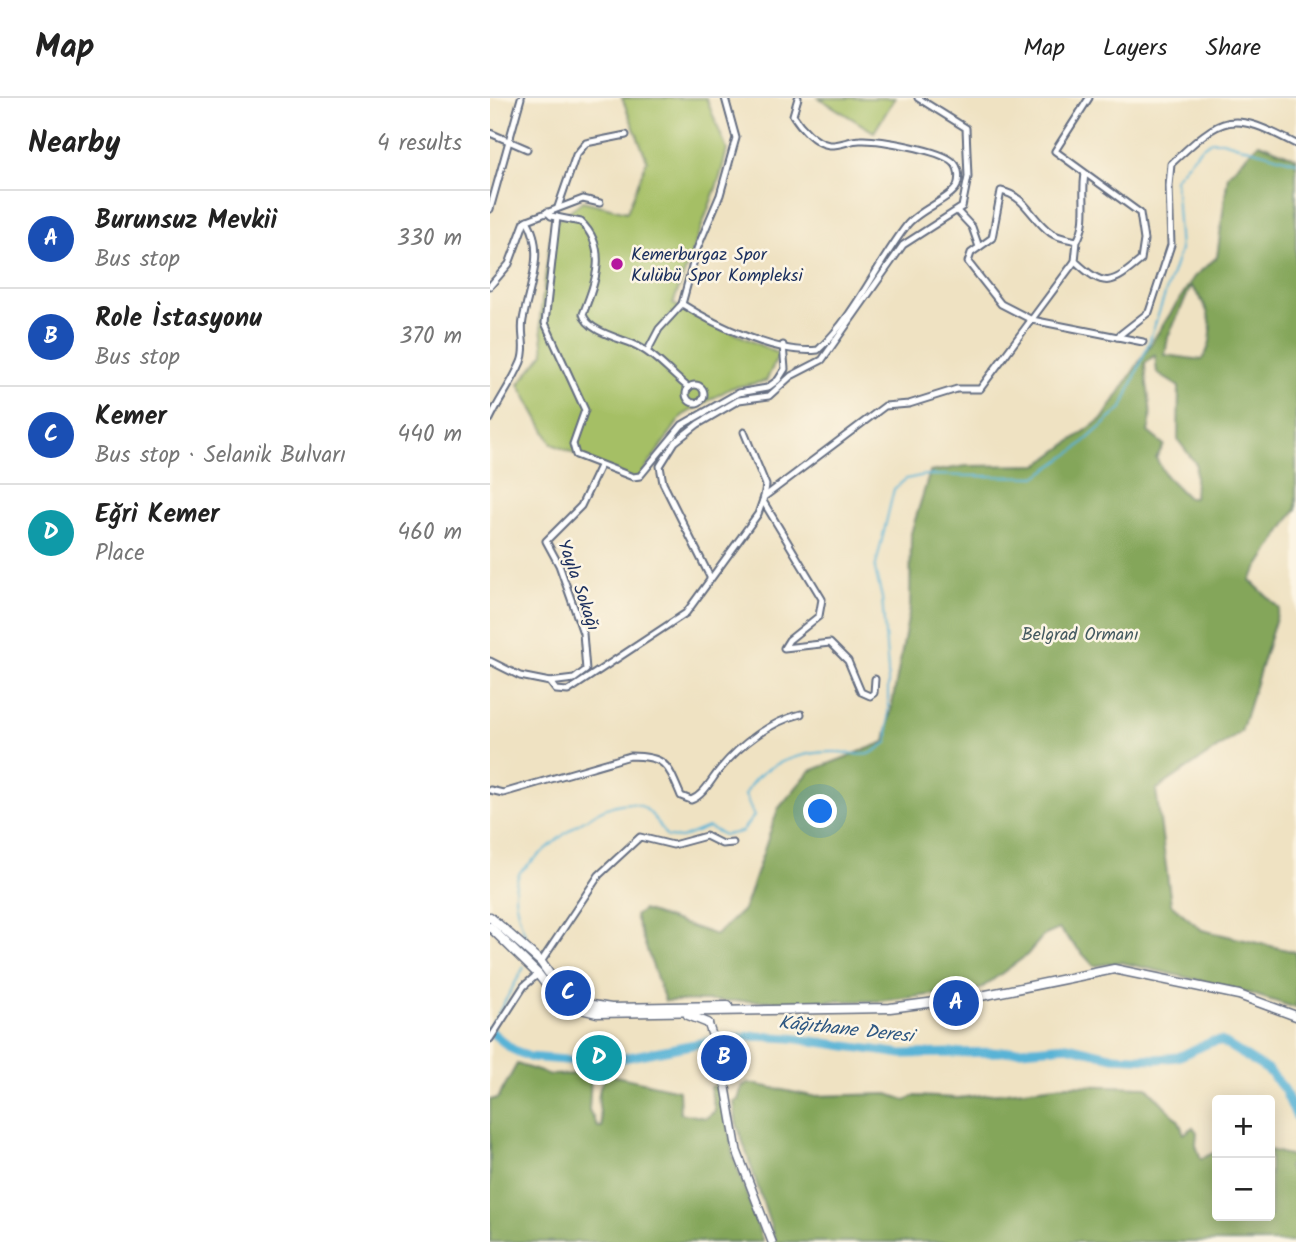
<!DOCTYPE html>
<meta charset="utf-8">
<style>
:root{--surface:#fff;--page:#f2f2f2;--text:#222;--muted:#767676;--line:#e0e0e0;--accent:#1a73e8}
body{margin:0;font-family:Kalam,sans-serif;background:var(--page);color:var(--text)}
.controls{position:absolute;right:21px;bottom:21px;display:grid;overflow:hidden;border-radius:7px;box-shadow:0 4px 18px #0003}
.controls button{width:63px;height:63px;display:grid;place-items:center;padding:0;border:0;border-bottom:2px solid var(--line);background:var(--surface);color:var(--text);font:35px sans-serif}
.you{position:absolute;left:331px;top:714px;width:24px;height:24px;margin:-18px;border:5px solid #fff;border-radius:50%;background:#1a73e8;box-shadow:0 0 0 10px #1a73e833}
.badge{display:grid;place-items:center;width:46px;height:46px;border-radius:50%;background:var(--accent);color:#fff;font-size:23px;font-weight:700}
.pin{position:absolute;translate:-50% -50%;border:4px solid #fff;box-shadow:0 2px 7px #0006}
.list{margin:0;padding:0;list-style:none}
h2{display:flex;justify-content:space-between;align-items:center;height:91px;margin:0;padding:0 28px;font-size:30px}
h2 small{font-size:23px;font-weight:400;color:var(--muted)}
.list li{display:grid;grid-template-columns:46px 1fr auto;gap:21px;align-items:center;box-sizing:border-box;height:98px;padding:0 28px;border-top:2px solid var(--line)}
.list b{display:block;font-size:26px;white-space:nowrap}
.list p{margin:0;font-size:23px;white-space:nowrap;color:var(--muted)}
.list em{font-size:23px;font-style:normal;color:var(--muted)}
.map{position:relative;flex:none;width:806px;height:1144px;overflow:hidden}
header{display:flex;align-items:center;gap:42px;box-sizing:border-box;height:98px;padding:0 35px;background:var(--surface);border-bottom:2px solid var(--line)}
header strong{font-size:33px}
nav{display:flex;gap:38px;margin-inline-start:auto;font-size:24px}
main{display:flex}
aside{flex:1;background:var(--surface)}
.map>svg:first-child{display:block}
.green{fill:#a5bf65;stroke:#607762;stroke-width:2}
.forest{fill:#84a65a;stroke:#506a5c;stroke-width:2;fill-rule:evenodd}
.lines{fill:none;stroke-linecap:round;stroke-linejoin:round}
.stream{stroke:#58b3d6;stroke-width:2}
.river{stroke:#58b3d6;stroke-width:9}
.minor-casing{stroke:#656e81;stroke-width:9}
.secondary-casing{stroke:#656e81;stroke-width:10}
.primary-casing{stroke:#656e81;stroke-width:11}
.minor{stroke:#fff;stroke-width:5}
.secondary{stroke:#fff;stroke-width:7}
.primary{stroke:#fff;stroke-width:8}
.poi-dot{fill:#b5179e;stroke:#fcf5e5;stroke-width:2.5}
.labels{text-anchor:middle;stroke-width:5;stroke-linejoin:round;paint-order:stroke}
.poi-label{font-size:18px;fill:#1b2f5e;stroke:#fcf5e5;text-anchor:start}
.street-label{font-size:18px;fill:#1b2f5e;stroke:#fcf5e5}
.park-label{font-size:18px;fill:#445a60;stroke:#fcf5e5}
.water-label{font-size:19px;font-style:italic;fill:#2d5782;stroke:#fcf5e5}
</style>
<header>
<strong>Map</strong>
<nav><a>Map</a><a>Layers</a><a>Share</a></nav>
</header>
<main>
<aside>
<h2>Nearby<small>4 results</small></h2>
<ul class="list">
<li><span class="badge" style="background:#1a4fb4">A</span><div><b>Burunsuz Mevkii</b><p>Bus stop</p></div><em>330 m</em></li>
<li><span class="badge" style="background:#1a4fb4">B</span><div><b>Role İstasyonu</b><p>Bus stop</p></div><em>370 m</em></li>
<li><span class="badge" style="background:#1a4fb4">C</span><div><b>Kemer</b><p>Bus stop · Selanik Bulvarı</p></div><em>440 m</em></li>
<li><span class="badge" style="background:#0f9aa8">D</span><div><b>Eğri Kemer</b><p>Place</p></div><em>460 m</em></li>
</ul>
</aside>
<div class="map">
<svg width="806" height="1144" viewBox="0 0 806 1144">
<rect width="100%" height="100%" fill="#fcf5e5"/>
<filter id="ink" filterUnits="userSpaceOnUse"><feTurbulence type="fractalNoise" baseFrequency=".0143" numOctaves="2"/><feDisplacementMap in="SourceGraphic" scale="14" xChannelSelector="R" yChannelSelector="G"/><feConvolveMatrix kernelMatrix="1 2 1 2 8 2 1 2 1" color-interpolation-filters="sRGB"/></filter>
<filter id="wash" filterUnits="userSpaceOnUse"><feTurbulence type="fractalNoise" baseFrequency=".00686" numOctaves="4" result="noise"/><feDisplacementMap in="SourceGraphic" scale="28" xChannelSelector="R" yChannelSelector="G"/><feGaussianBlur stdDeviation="1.57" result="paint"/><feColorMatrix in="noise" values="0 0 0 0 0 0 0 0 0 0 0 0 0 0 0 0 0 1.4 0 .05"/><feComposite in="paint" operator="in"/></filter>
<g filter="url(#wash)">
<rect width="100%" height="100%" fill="#efe2c2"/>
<g class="green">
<path d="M132,0H216L237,52L230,79L183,206L289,256L276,283L241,290L192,318L147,383L62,346L29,286L54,255L50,220L62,126L93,103L137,114L157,62Z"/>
<path d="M329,0H405L384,34Z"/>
</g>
<g class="forest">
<path d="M769,45L806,60V411L760,482L789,510L751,634L666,692L681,806L712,832L806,854V910L746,891L630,864L604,868L569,831L553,838L537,857L490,891L390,903H175L145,818L153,812L226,837L254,811L288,711L320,673L395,644L420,510L421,435L440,374L476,368L548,367L613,320L704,179L727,159L738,77ZM701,188C720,209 729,237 712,262L675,257L678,239ZM665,257L667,275L689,289L688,342L706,366L704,400H698L676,378L666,360L674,347L658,334C665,313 655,288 655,265Z"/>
<path d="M27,966L60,977L90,976L101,979L99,1012L108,1029H112C110,1008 103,996 117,976L189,992L190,1015L216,1020L225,1013L220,989L232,984L243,1057L273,1144H0V1002L8,1000Z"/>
<path d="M258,985L322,998L398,996L415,1002L425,998L468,1000L574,987L657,989L689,1023L694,1036L703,1029L707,1034L706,1047L711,1061L727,1053V1118H780V1052L806,1059L798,1069L806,1084V1144H286L246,1023L244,1003L248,1002L252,988Z"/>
</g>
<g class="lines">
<g class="stream">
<path d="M38,849C33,823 17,801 30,774C53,754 126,682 158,713C165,719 171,731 177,739L191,740L218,729L234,737L251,734L264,718L255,697C268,665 315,653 346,654C356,654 370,658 379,656C385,654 393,647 398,644V573L392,500L385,471L404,391L416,381L435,377L546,379L585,352L632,310L658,247L690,152L685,80L710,51L721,43H732L806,64"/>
<path d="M0,930L34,869"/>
</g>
<path class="river" d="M0,933L22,951L39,959L87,963L134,960L226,942L266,938L301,940L412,956L509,954L577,948L624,959L667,961L688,959L721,944L731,943L779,973L794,991L806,1018"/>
</g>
</g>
<g filter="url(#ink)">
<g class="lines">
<defs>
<g id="minor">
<path d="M0,35L37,51"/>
<path d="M595,76C591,98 599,123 587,143C579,141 568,140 561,135C541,121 536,98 511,93L502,140L481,155L478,164L511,206L542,222L653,244"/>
<path d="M68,109L86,57L96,45L136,37"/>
<path d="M0,111L31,0"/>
<path d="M467,113L482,129L489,149"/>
<path d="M57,114L61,118L91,124C119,151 105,185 93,216C97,233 129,240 143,246C164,255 180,275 199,290"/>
<path d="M67,119L55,225L95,312L83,346L86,357L143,379L150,378L192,327L248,295L277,290L288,282L295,271L293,247"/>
<path d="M585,163C615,191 621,187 651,162L654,142L650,115L565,53L599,0"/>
<path d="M0,188L19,166L35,123L93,101L110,105"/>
<path d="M192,206C225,227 288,257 328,252C366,217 386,167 417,127C428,112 461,101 467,88C470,80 469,69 463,64C450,52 388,41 370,42C360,42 349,48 339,47C324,45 310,28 303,17L308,0"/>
<path d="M627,239L659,214L681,147L679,88L681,66C734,16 741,12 806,46"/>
<path d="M158,252L169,231L192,206L207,151L230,97L246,40L235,0"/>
<circle cx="205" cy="296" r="9"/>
<path d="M0,321C9,302 23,283 31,264C37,249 30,236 33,222C39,188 56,154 37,122"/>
<path d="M254,334L276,387L274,399"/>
<path d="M273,403L332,501L329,518L299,542L294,550L340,545L358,563L371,594L380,598L384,595L385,581"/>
<path d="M220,479L173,385L170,368L185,344L208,326L249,302L279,298L301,278L332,262L413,147L472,109L478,79L476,30L428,0"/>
<path d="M0,563L30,578L60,584L84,581L96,572L93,535L69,467L56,443L91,408L110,368"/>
<path d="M60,584L66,592L78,593L196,515L268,416L274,399L395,308L419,306L467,291H490L585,163L587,143"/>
<path d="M0,692L13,695L140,658C176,658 178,667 191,698L201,702C214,697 221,682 230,671C251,646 280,624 311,616"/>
<path d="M51,864L109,777L150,739L183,747L216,738L232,746L243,745"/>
<path d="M0,941L34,888L48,876"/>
</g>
<path id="secondary" d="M218,925L232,966L247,1053L282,1144"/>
<g id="primary">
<path d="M0,819L51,864L69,890L90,905L121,910L238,908"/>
<path d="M0,829L48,876L71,906L107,915L400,910L491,898L624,871L749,897L806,918"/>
<path d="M198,917L218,925"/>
</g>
</defs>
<use href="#minor" class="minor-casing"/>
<use href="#secondary" class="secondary-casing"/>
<use href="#primary" class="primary-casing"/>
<use href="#minor" class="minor"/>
<use href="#secondary" class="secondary"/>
<use href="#primary" class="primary"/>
</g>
</g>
<circle class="poi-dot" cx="127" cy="166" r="7"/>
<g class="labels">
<g class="poi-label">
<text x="141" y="162">Kemerburgaz Spor<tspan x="141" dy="21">Kulübü Spor Kompleksi</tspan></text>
</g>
<g class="street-label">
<text transform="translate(89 487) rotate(71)" y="6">Yayla Sokağı</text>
</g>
<g class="park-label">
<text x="590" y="542">Belgrad Ormanı</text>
</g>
<g class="water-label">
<text transform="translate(356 930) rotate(6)" y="7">Kâğıthane Deresi</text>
</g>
</g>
</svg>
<div class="controls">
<button>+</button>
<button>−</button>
</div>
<div class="you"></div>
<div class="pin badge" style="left:466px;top:905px;background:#1a4fb4">A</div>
<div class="pin badge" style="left:234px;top:960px;background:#1a4fb4">B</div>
<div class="pin badge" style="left:78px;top:895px;background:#1a4fb4">C</div>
<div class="pin badge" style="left:109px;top:960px;background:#0f9aa8">D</div>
</div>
</main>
